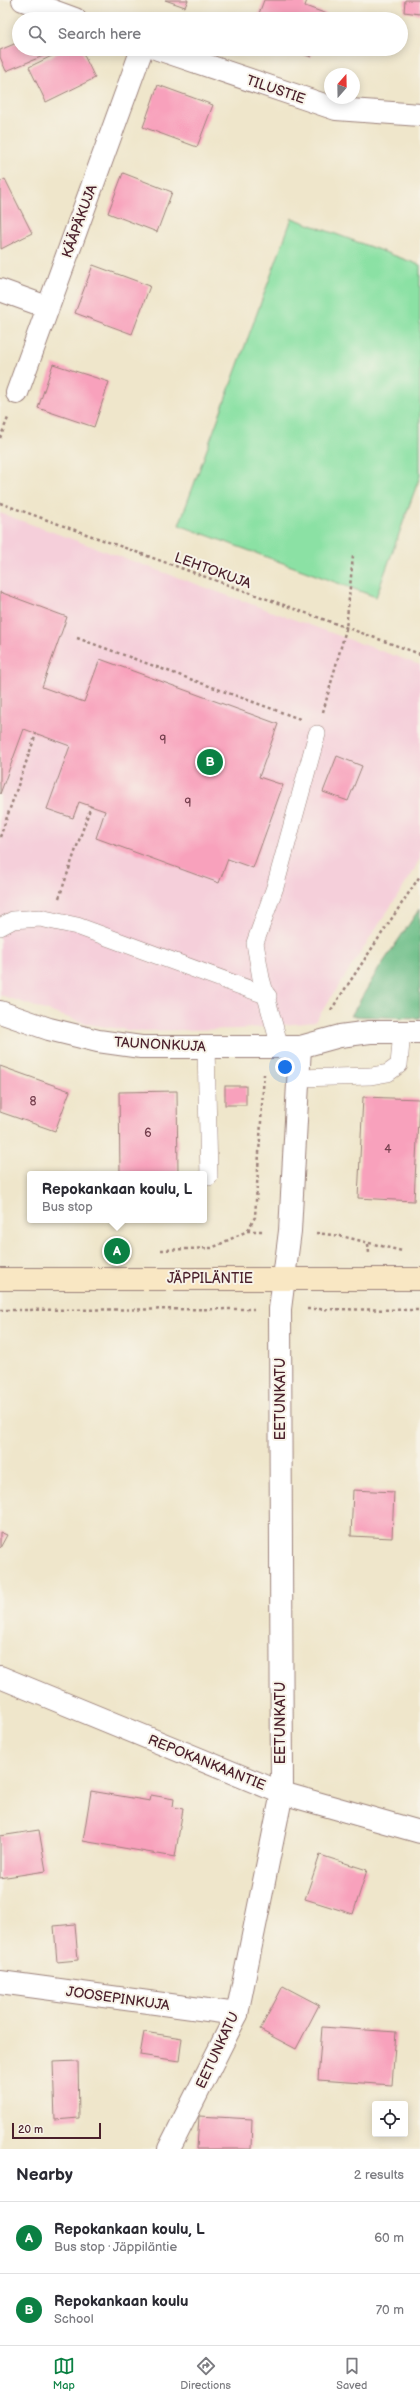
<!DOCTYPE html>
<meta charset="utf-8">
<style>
:root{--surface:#fff;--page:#f7f7f7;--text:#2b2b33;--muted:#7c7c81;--line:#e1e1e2;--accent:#0b8043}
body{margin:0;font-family:"Balsamiq Sans",sans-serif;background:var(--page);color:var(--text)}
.controls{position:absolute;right:12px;bottom:12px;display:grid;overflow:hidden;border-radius:4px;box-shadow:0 2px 10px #0003}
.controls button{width:36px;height:36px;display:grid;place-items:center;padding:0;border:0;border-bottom:1px solid var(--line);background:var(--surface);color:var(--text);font:20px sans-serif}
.compass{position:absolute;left:324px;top:68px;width:36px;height:36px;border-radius:50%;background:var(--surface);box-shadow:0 2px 10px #0003;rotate:20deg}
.scale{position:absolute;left:12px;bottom:10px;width:89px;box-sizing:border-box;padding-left:4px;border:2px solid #4a1f2b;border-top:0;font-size:11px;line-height:14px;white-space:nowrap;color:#4a1f2b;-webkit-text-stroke:3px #f7f3e8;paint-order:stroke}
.you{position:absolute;left:285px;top:1067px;width:14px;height:14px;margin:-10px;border:3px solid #fff;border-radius:50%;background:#1a73e8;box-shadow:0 0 0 6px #1a73e833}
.badge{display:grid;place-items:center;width:26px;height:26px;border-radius:50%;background:var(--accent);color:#fff;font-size:13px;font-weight:700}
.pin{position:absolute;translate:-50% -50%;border:2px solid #fff;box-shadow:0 1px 4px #0006}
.popup{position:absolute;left:27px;top:1171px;width:180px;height:52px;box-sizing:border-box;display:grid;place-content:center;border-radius:4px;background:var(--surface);filter:drop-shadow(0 1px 3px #0005);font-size:13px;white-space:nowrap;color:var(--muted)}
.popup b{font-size:15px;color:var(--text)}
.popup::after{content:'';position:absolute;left:50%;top:100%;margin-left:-8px;border:8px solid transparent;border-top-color:var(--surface)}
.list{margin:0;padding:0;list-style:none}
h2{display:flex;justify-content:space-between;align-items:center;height:52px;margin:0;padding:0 16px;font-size:17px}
h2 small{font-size:13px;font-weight:400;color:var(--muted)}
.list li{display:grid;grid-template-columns:26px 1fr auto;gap:12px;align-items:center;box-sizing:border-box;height:72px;padding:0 16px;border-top:1px solid var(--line)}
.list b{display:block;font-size:15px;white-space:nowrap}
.list p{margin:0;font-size:13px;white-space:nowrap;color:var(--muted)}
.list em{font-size:13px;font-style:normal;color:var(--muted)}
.icon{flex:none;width:22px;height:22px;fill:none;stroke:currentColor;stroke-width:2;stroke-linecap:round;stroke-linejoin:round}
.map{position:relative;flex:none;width:420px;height:2149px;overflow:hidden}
.search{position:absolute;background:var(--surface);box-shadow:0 2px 10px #0003;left:12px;right:12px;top:12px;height:44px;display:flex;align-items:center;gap:10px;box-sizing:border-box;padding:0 14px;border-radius:22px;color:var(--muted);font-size:15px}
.sheet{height:196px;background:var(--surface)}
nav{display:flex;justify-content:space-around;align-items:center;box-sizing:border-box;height:56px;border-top:1px solid var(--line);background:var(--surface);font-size:11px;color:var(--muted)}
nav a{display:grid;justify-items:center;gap:2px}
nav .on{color:var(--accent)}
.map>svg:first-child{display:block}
.built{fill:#f5cfda}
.green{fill:#8be1a4;stroke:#6a8068}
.forest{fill:#70bf8a;stroke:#5d6f5a}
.building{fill:#f8a1bc}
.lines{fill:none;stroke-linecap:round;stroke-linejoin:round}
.service-casing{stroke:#9c827b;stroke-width:18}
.minor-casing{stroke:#9c827b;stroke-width:24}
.secondary-casing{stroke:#9c827b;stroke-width:24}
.path{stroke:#9c827b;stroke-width:2.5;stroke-dasharray:3 3;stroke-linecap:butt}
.service{stroke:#fff;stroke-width:17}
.minor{stroke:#fff;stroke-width:22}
.secondary{stroke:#f9e7c3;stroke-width:22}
.labels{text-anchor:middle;stroke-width:4;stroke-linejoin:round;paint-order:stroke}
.number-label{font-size:12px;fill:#76404f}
.street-label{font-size:14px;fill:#4a1f2b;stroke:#f7f3e8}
</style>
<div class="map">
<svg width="420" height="2149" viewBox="0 0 420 2149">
<rect width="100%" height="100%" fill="#f7f3e8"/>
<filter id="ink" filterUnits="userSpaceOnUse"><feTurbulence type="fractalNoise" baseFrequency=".025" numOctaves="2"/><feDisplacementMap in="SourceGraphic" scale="8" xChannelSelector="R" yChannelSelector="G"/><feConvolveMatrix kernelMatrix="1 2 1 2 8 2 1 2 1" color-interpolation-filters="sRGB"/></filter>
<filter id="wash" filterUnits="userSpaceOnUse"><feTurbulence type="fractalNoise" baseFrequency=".012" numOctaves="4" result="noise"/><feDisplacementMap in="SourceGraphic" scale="16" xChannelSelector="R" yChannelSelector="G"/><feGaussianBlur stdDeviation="0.9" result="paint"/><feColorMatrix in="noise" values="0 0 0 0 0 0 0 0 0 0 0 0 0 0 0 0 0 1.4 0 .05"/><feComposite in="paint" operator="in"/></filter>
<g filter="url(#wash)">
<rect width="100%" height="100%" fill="#efe6cb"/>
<path class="built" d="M0,513L420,665V858L412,874L315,1022L241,1029L134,1031L87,1024L0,995Z"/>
<path class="green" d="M292,218L420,265V476L376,597L179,525Z"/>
<path class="forest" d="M420,908V1018L351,1016L376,973Z"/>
<g id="blocks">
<g class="building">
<path d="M165,0H188L185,7Z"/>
<path d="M264,0H307L305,6L327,14L325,19H257Z"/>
<path d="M405,0H420V14L404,12Z"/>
<path d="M19,42V49H51L53,52L6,71L0,57V50Z"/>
<path d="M66,49H81L95,78L46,102L29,67Z"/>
<path d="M289,49H314L311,57Z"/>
<path d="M158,85L213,105L197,147L143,127Z"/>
<path d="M123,173L172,192L157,232L108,213Z"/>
<path d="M5,179L32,233L1,249L0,182Z"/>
<path d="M93,265L150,286L132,334L75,313Z"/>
<path d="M53,364L109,382L94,427L38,408Z"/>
<path d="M0,592L67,617L42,687L84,702L100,659L278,724L259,777L283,785L253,868L228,859L219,883L96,838L105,811L79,802L73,818L47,809L70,746L24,729L0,794Z"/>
<path d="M337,756L362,766L348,801L323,792Z"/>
<path d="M0,1066L70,1091L55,1131L0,1112Z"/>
<rect x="225" y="1086" width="21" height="19"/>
<path d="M177,1091L178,1174H120L119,1092Z"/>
<path d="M363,1097L419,1099L414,1201L358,1198Z"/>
<path d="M353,1490L394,1492L392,1538L351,1536Z"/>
<path d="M0,1532L7,1535L0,1548Z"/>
<path d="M91,1791L150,1801L151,1795L174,1799L173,1807L183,1809L175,1857L83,1841Z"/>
<path d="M39,1830L46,1871L0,1878V1836Z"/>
<path d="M320,1855L367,1870L353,1914L305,1899Z"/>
<path d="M75,1924L78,1960L57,1962L54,1926Z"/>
<path d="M283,1986L319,2005L296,2049L260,2030Z"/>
<path d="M322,2027L396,2032L392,2085L318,2080Z"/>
<path d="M144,2032L182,2038L179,2061L140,2055Z"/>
<path d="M78,2061L79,2118L55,2120L53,2062Z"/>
<path d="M199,2116L252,2119L251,2149H197Z"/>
</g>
</g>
</g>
<g filter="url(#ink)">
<use href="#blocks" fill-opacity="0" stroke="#9c827b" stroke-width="1"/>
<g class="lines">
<defs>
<g id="service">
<path d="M0,927L13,920L40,918L77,926L268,996"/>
<path d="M206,1047L209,1177"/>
<path d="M280,1047L261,978L255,943L275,887L317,734"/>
<path d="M298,1078L371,1076L388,1073L399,1065L402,1031"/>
</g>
<g id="minor">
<path d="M23,0L75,19"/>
<path d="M158,49L336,109L420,115"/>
<path d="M0,290L47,307"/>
<path d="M17,393L142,49"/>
<path d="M0,1012L49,1029L98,1041L141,1047H300L340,1036L370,1032H420"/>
<path d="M0,1677L282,1793L420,1832"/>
<path d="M0,1982L237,2014"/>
<path d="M169,2149L237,2014L282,1793L280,1309L290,1231L300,1047"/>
</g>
<path id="secondary" d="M0,1279H420"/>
</defs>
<use href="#service" class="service-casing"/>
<use href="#minor" class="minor-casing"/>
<use href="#secondary" class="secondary-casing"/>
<g class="path">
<path d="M0,438L8,418"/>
<path d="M0,503L420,654"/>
<path d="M77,638L300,719"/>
<path d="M323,712L346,629L353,556"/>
<path d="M0,837L36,734"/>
<path d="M59,898L91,806"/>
<path d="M331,1010L420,876"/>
<path d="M248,1230L255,1217L264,1074"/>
<path d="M316,1233L341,1236L402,1251"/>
<path d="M368,1244L369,1253"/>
<path d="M161,1250L212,1248L247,1231H264"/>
<path d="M307,1309L420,1310"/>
<path d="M0,1310L254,1309"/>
</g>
<use href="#service" class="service"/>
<use href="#minor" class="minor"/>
<use href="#secondary" class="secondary"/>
</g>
</g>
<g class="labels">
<g class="number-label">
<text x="163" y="744">9</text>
<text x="188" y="807">9</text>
<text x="33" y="1105">8</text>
<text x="148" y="1137">6</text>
<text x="388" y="1153">4</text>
</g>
<g class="street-label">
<text transform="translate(276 89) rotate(19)" y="5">TILUSTIE</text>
<text transform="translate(79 221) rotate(-70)" y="5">KÄÄPÄKUJA</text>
<text transform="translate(213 570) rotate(20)" y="5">LEHTOKUJA</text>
<text transform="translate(160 1044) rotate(3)" y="5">TAUNONKUJA</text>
<text x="210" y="1283">JÄPPILÄNTIE</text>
<text transform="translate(280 1399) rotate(-90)" y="5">EETUNKATU</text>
<text transform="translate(280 1723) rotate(-90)" y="5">EETUNKATU</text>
<text transform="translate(207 1762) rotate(22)" y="5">REPOKANKAANTIE</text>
<text transform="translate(118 1998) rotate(8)" y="5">JOOSEPINKUJA</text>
<text transform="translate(217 2050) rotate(-65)" y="5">EETUNKATU</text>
</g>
</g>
</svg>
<div class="controls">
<button><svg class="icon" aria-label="locate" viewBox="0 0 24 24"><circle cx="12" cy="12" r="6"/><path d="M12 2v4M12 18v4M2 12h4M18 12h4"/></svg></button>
</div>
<svg class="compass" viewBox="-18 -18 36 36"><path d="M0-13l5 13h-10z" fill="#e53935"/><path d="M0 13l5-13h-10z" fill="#7c7c81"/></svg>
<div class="scale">20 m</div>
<div class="you"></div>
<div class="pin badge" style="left:117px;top:1251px">A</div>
<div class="popup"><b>Repokankaan koulu, L</b>Bus stop</div>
<div class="pin badge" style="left:210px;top:762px">B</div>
<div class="search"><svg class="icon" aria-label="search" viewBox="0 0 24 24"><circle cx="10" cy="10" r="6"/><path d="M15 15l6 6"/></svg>Search here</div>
</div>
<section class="sheet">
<h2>Nearby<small>2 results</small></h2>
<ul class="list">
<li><span class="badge">A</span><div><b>Repokankaan koulu, L</b><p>Bus stop · Jäppiläntie</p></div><em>60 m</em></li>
<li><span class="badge">B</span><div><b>Repokankaan koulu</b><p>School</p></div><em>70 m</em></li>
</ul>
</section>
<nav>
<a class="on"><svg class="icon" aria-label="map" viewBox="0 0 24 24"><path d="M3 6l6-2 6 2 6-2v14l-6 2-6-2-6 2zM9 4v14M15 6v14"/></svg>Map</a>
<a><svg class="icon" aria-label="directions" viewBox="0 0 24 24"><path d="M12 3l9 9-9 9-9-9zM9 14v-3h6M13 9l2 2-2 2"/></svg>Directions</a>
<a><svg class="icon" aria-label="saved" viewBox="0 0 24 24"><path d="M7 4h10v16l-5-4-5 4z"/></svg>Saved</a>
</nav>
